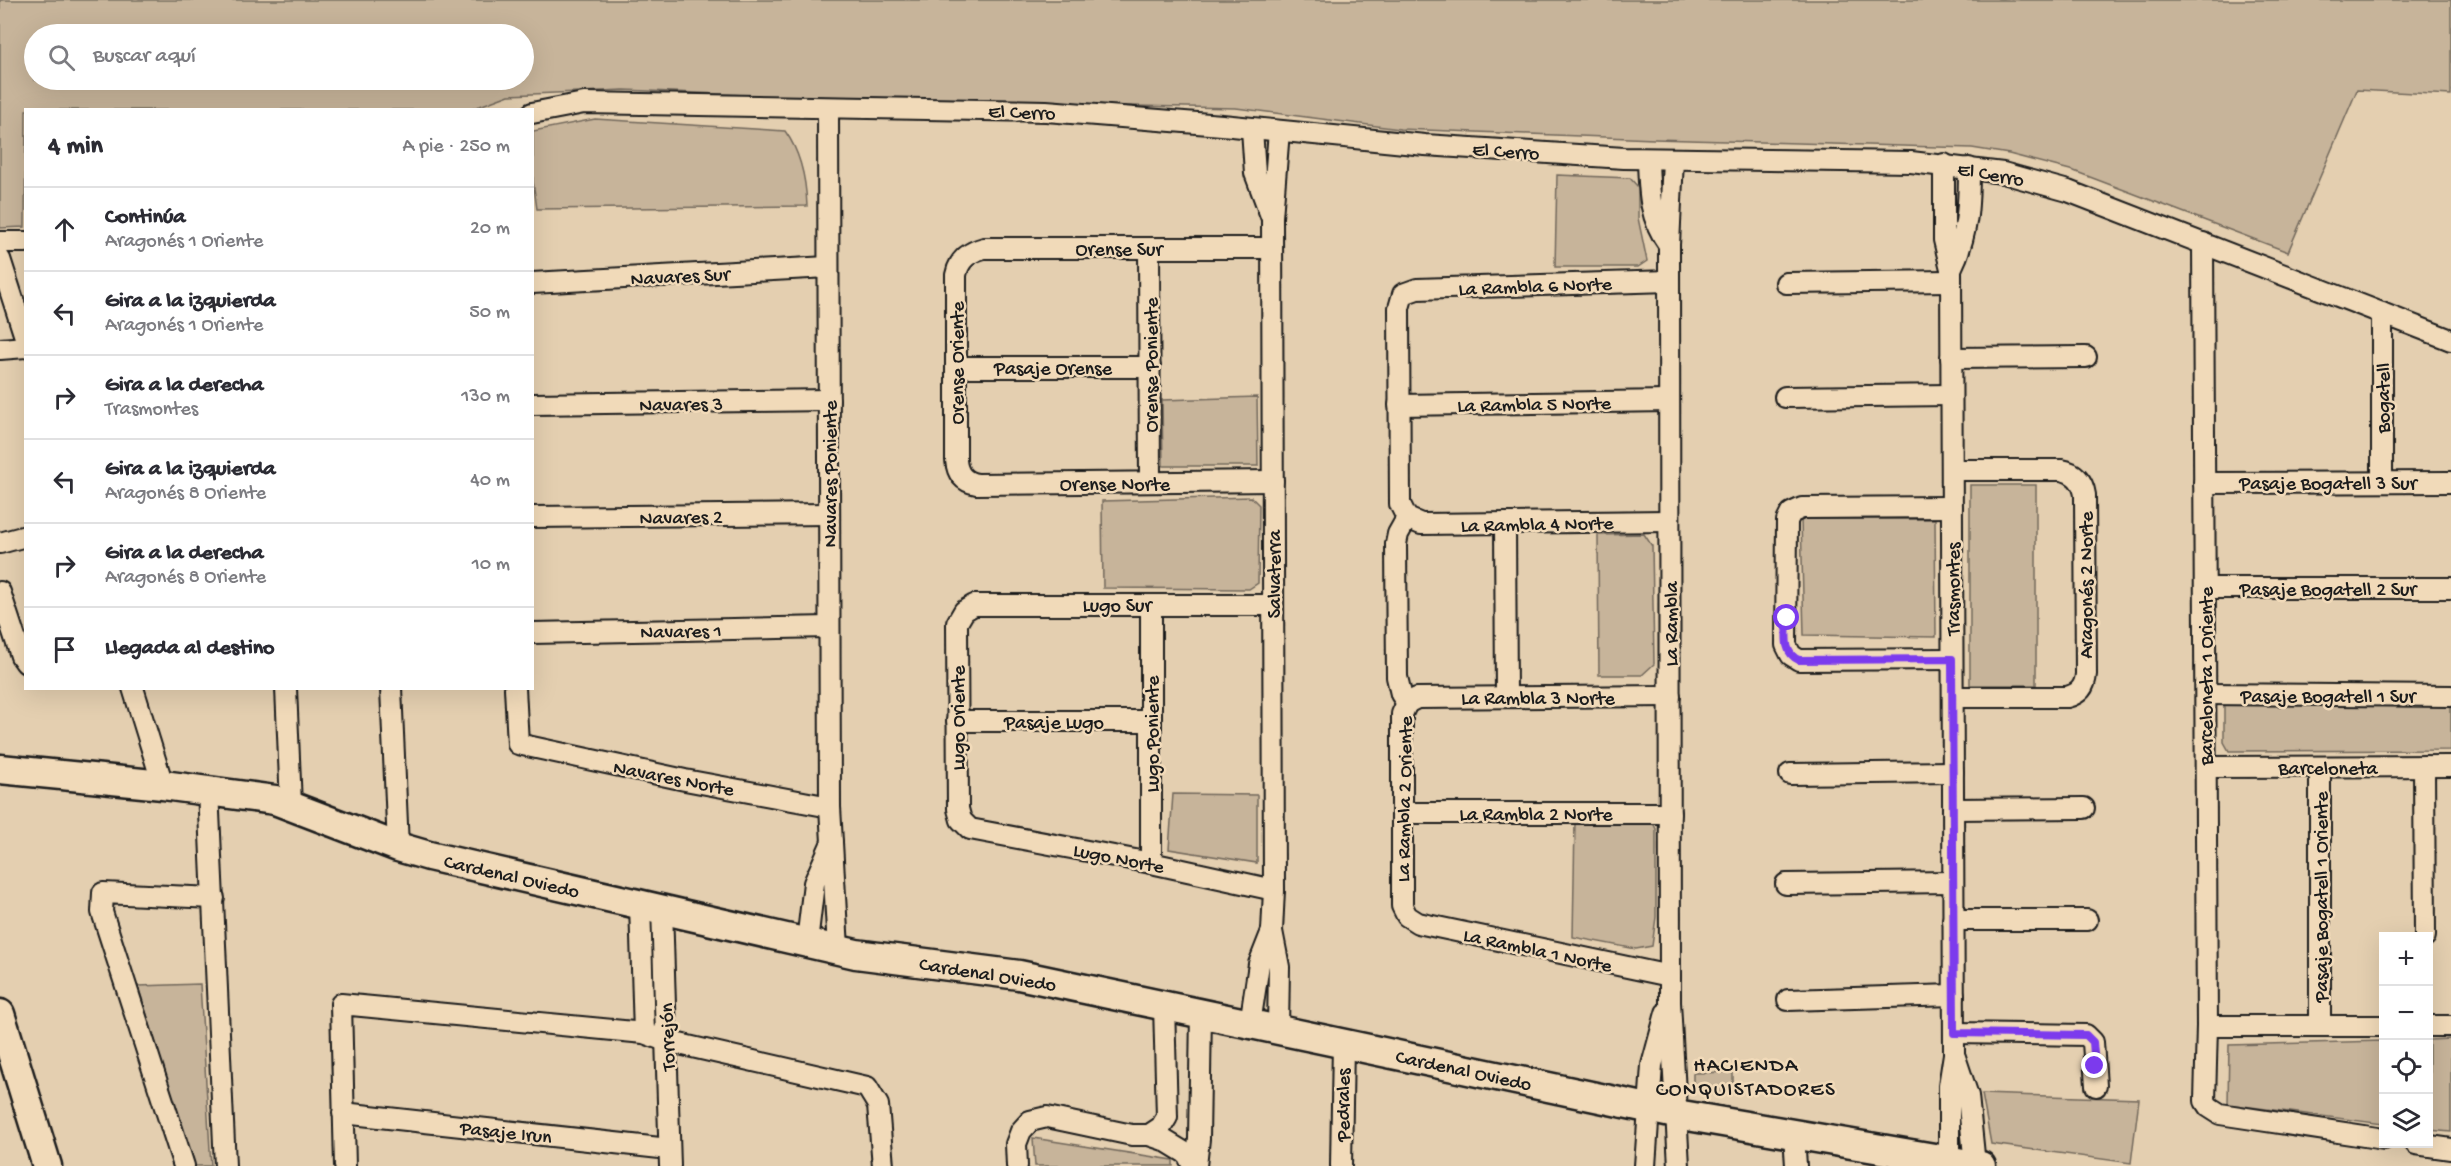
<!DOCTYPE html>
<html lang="es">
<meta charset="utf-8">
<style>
:root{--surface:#fff;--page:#f2f2f3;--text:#2b2b33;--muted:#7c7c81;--line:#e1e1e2}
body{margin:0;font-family:"Gochi Hand",sans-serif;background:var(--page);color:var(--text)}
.controls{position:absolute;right:18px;bottom:18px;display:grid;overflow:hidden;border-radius:0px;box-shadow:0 6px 24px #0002}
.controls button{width:54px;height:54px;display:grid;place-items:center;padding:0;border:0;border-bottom:2px solid var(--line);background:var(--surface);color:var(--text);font:30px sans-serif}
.stop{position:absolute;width:18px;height:18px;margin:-14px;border:4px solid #7c3aed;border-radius:50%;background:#fff}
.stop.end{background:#7c3aed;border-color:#fff;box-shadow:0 2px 6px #0008}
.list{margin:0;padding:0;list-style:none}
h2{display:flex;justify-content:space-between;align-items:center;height:78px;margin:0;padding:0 24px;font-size:26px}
h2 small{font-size:20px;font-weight:400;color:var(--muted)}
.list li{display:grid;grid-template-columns:39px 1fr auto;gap:18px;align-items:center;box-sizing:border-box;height:84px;padding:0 24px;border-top:2px solid var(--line)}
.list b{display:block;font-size:22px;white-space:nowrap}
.list p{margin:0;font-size:20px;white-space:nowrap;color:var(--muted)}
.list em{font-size:20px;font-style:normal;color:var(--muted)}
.icon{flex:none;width:33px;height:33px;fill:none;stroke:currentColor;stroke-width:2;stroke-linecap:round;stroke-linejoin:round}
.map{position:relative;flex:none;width:2451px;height:1166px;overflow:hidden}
.search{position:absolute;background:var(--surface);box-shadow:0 6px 24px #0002;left:24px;top:24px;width:510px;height:66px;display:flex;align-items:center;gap:15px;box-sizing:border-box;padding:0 21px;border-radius:33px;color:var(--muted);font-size:22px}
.panel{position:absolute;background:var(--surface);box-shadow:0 6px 24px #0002;left:24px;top:108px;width:510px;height:582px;border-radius:0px}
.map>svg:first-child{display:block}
.green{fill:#c7b49a;stroke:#72685b;stroke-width:1.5;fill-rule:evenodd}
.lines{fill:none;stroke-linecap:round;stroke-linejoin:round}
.street-casing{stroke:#1c1c1c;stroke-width:24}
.secondary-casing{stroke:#1c1c1c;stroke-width:33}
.street{stroke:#f1dab9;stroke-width:20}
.secondary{stroke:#f1dab9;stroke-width:28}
.route{stroke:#7c3aed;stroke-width:8}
.labels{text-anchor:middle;stroke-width:5;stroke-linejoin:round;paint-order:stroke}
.street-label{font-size:20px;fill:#1c1c1c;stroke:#f1dab9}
.neighbourhood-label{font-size:21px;letter-spacing:1.5px;fill:#1c1c1c;stroke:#f1dab9}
</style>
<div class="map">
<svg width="2451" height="1166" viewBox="0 0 2451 1166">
<rect width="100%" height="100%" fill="#e4cfb0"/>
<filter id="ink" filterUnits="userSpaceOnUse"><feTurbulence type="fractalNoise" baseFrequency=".0167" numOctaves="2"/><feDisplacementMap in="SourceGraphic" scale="12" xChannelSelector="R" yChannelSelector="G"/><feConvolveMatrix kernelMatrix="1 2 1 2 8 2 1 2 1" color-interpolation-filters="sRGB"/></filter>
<g filter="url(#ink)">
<g class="green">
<path d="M0,0H2451V95L2357,90L2288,252L2074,171L2009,154L1972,148L1654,139L1400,129L1236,108L890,101L624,90L509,95L469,110H26L25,227L0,228ZM34,34H524V80H34Z"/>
<path d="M595,119L785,131C801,153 806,179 807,206L537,209L533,181V131Z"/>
<path d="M1557,175L1630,178L1638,187V218L1647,261L1638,267H1555Z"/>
<path d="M1257,397L1258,466H1163L1162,400Z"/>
<rect x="1970" y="485" width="66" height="200"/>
<path d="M1251,497L1259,505L1258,583L1249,589L1103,588L1102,501Z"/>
<path d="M1801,519H1935L1936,637L1804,635Z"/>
<path d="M1644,534L1652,546L1654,664L1642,675H1599L1598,535Z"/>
<path d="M2224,704L2451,706V750L2229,751L2224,742Z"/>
<path d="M1173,794L1257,795V863L1169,849Z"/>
<path d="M1648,821L1653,823L1656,829V917L1652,946L1636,949L1573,937L1575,822Z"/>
<path d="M200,984L211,1166H194L138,986Z"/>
<path d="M2451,1039V1132L2429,1130V1040Z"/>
<path d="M2383,1041V1124L2228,1104L2229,1045Z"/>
<path d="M1733,1072V1093L1705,1094L1693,1084V1073Z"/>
<path d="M1982,1094L2139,1099L2131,1163L1991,1144Z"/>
<path d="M1033,1138L1173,1160V1166H1035Z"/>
</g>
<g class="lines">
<defs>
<g id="street">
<path d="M828,108L830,807L838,949"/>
<path d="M532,113L584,103L1046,111L1222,125L1425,145L1624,158L1911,162L2003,173L2068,191L2451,340"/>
<path d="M1252,129L1255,173L1271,216"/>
<path d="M1648,159C1649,191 1649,218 1669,245"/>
<path d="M1673,159L1669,245L1670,1002L1679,1166"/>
<path d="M1944,164V240L1951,269L1954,1054L1949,1086V1161"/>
<path d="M0,242H26"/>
<path d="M2203,243L2207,1026L2205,1101L2209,1107L2220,1114L2384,1139"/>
<path d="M1149,248L1150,482"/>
<path d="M1272,248H984C969,252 959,259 956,275V460C957,473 963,482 977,484L1273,481"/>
<path d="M0,259L26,340"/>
<path d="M1951,269C1968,235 1969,205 1969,168"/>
<path d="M1669,281L1417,289L1403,294L1399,308L1400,504L1407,518L1421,524L1669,521"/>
<path d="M532,283L828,267"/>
<path d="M1786,283L1951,281"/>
<path d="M2382,313V482"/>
<path d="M0,349L26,347"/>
<path d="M1951,358L2086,357"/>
<path d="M956,367H1150"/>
<path d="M1785,397L1951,395"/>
<path d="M532,404L829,400"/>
<path d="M1399,405L1669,401"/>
<path d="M1952,470H2061C2075,472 2083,481 2085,495L2086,674C2085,687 2079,694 2067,697H1953"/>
<path d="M2204,483L2451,482"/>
<path d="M1952,507L1802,508L1791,513L1787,521L1786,645L1791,655L1799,660L1952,659"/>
<path d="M532,517L829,514"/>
<path d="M1407,518L1398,534L1396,544L1397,677L1401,694L1407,703"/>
<path d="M1505,523L1506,697"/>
<path d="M0,543L26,536"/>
<path d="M2205,588H2451"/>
<path d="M0,592L21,656L26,663"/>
<path d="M1151,605V863"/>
<path d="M1273,605H974L964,611L957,623L958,809L961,820L970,829L1151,863L1274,890"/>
<path d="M532,633L829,627"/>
<path d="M133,688L163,785"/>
<path d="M286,688L291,805"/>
<path d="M391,688L398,847"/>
<path d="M515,688L518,744L685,780L830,807"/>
<path d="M2206,694L2451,696"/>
<path d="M1407,703L1402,714V906L1407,916L1418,923L1670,976"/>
<path d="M1407,703L1417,698L1670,696"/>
<path d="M957,721H1151"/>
<path d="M2424,766L2425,936"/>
<path d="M2206,767L2451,766"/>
<path d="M2320,767V1026"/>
<path d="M1790,774L1953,772"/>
<path d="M208,790L225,1166"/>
<path d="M1953,809L2084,808"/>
<path d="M1402,813H1670"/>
<path d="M1786,884L1953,882"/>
<path d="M640,904L644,1033"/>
<path d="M662,908L670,1166"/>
<path d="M1953,920H2087"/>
<path d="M807,942L814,883L832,842"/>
<path d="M1788,1000L1954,995"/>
<path d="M1250,1024L1259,964L1272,931"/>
<path d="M2207,1026H2384"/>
<path d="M2428,1026H2451"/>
<path d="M1278,1030L1279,967L1272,931L1274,890L1272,217L1279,131"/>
<path d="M1954,1033L2086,1035L2093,1042L2096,1086"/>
<path d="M1955,1057L1968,1096L1975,1165"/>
<path d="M343,1113L669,1149"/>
<path d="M1794,1134L1796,1166"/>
<path d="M1149,1135L1161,1127L1167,1117L1164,1005"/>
<path d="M2416,1144L2451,1149"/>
<path d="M184,1166L102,912L103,893L214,898"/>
<path d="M345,1166L341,1004L644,1033L666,1041L867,1087L878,1105L883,1166"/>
<path d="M1017,1166L1016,1144L1021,1131L1030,1121L1047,1117L1132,1135H1149L1164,1140L1187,1154L1193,1166"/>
<path d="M1196,1166L1199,1139L1201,1013"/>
<path d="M1341,1166L1343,1043"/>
<path d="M1645,1166L1652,1065L1666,1013"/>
</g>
<g id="secondary">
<path d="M0,769L163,785L275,800L398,847L429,856L856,954L1019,975L1676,1114L1981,1166"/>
<path d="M0,1014L47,1166"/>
</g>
</defs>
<use href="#street" class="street-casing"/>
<use href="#secondary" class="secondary-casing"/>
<use href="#street" class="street"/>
<use href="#secondary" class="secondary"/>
</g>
</g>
<g class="lines" filter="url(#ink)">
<path class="route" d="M1787,618C1787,633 1782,653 1799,660L1952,659L1954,1033L2086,1035L2093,1042L2095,1066"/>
</g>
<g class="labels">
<g class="street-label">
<text transform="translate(1022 111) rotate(2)" y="7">El Cerro</text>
<text transform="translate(1506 150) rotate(4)" y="7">El Cerro</text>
<text transform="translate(1991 173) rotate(10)" y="7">El Cerro</text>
<text x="1119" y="255">Orense Sur</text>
<text transform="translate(680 275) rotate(-3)" y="7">Navares Sur</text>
<text transform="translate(1535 285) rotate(-2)" y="7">La Rambla 6 Norte</text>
<text transform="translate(956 363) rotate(-90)" y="7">Orense Oriente</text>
<text transform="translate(1150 365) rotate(-90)" y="7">Orense Poniente</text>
<text x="1053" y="374">Pasaje Orense</text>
<text transform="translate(2382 398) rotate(-90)" y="7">Bogatell</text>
<text transform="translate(681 403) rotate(-1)" y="7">Navares 3</text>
<text transform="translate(1534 403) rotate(-1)" y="7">La Rambla 5 Norte</text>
<text transform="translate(829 474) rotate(-90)" y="7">Navares Poniente</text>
<text x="2328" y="489">Pasaje Bogatell 3 Sur</text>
<text x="1115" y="490">Orense Norte</text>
<text transform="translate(681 516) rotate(-1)" y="7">Navares 2</text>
<text transform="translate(1537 523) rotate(-1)" y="7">La Rambla 4 Norte</text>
<text transform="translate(1273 574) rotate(-90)" y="7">Salvaterra</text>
<text transform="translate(2085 585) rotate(-90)" y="7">Aragonés 2 Norte</text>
<text x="2328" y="595">Pasaje Bogatell 2 Sur</text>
<text transform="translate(1952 589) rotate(-90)" y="7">Trasmontes</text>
<text x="1117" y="611">Lugo Sur</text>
<text transform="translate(1670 624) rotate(-90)" y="7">La Rambla</text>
<text transform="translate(681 630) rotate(-1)" y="7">Navares 1</text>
<text transform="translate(2205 676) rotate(-90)" y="7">Barceloneta 1 Oriente</text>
<text x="2328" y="702">Pasaje Bogatell 1 Sur</text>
<text x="1538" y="704">La Rambla 3 Norte</text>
<text transform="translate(957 718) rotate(-90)" y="7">Lugo Oriente</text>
<text x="1054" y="728">Pasaje Lugo</text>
<text transform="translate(1151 734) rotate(-90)" y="7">Lugo Poniente</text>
<text x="2328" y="774">Barceloneta</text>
<text transform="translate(674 777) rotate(11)" y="7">Navares Norte</text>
<text transform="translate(1403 799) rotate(-89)" y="7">La Rambla 2 Oriente</text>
<text x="1536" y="820">La Rambla 2 Norte</text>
<text transform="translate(1119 857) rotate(11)" y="7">Lugo Norte</text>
<text transform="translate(512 875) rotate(13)" y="7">Cardenal Oviedo</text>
<text transform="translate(2320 897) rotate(-90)" y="7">Pasaje Bogatell 1 Oriente</text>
<text transform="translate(1538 949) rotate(12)" y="7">La Rambla 1 Norte</text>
<text transform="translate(988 973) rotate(9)" y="7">Cardenal Oviedo</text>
<text transform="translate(666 1037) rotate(-92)" y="7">Torrejón</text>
<text transform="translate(1464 1069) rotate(12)" y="7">Cardenal Oviedo</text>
<text transform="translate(1342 1105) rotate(-90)" y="7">Pedrales</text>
<text transform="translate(506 1131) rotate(6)" y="7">Pasaje Irun</text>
</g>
<g class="neighbourhood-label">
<text x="1746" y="1071">HACIENDA<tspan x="1746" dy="24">CONQUISTADORES</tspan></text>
</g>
</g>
</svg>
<div class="controls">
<button>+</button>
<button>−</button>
<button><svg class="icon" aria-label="locate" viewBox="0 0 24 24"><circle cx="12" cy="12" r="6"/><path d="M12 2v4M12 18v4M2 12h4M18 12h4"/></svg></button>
<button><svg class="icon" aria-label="layers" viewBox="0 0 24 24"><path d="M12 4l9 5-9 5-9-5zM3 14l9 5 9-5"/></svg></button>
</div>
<div class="stop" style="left:1787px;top:618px"></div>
<div class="stop end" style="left:2095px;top:1066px"></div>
<div class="search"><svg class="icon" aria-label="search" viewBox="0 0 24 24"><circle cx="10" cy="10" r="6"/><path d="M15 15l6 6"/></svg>Buscar aquí</div>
<section class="panel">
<h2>4 min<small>A pie · 250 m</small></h2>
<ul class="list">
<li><svg class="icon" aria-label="ahead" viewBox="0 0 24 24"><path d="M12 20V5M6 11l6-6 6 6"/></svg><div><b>Continúa</b><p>Aragonés 1 Oriente</p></div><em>20 m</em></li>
<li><svg class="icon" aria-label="left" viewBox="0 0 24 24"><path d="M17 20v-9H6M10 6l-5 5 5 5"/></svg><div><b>Gira a la izquierda</b><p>Aragonés 1 Oriente</p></div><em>50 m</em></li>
<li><svg class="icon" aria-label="right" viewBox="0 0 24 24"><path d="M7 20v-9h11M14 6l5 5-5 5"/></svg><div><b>Gira a la derecha</b><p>Trasmontes</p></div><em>130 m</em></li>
<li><svg class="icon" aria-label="left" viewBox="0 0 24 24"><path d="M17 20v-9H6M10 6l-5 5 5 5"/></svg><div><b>Gira a la izquierda</b><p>Aragonés 8 Oriente</p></div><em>40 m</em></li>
<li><svg class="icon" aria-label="right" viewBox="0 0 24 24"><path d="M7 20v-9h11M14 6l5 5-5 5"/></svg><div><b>Gira a la derecha</b><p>Aragonés 8 Oriente</p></div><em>10 m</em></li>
<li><svg class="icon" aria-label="arrive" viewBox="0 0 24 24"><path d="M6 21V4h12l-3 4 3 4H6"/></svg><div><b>Llegada al destino</b></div></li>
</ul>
</section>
</div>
